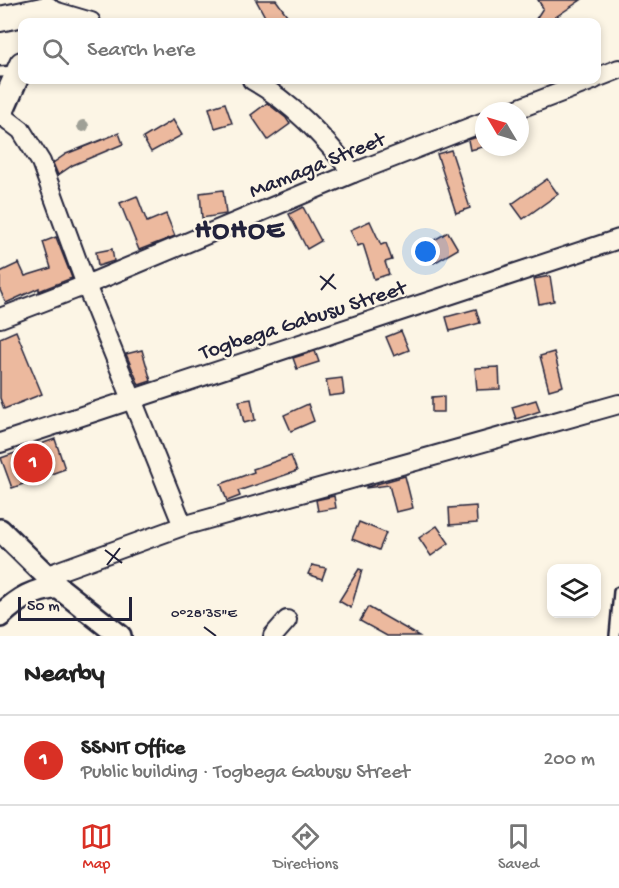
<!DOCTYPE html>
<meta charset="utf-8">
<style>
:root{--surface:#fff;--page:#f2f2f2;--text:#222;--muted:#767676;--line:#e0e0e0;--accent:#d93025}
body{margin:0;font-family:"Gochi Hand",sans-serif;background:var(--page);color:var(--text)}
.controls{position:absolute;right:18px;bottom:18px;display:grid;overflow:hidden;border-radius:12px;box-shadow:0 3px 9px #0003}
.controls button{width:54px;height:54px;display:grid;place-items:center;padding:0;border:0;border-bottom:2px solid var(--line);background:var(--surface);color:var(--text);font:30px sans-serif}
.compass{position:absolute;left:475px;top:102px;width:54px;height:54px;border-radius:50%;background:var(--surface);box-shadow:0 3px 9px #0003;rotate:308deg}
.scale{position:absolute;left:18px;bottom:15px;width:114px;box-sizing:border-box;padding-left:6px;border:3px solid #22223b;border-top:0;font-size:16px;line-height:21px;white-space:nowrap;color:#22223b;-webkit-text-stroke:4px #fcf5e5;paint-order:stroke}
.you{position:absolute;left:426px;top:252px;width:21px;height:21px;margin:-15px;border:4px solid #fff;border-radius:50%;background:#1a73e8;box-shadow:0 0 0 9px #1a73e833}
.badge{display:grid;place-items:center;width:39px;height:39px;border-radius:50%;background:var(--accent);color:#fff;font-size:20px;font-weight:700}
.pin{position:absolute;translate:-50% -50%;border:3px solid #fff;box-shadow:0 2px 6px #0006}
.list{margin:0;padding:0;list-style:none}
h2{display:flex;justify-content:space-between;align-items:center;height:78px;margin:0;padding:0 24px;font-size:26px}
h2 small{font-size:20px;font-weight:400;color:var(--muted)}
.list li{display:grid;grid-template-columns:39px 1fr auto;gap:18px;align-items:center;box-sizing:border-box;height:90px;padding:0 24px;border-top:2px solid var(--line)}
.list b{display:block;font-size:22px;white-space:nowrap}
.list p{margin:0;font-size:20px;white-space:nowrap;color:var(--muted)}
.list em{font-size:20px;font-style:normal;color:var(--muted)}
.icon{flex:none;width:33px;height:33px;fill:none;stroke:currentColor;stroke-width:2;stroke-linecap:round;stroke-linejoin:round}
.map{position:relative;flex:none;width:619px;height:636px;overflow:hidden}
.search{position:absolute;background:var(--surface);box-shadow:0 3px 9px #0003;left:18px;right:18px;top:18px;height:66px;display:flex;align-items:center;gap:15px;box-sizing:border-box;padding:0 21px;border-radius:12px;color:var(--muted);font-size:22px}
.sheet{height:168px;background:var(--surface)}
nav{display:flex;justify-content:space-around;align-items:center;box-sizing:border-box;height:84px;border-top:2px solid var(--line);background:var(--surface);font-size:16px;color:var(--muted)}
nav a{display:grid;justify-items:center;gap:3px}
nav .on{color:var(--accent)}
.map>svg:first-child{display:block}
.building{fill:#ecb99e;stroke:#22223b;stroke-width:1.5}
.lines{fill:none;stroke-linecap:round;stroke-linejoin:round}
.service-casing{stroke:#22223b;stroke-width:14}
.minor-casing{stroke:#22223b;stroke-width:22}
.tertiary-casing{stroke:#22223b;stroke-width:26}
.secondary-casing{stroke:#22223b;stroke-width:28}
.service{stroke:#fcf5e5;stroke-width:9}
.minor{stroke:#fcf5e5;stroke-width:18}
.tertiary{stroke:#fcf5e5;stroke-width:21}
.secondary{stroke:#fcf5e5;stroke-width:24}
.tree{fill:#9fa096}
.ticks{fill:none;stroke:#22223b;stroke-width:2}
.labels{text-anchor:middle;stroke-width:4.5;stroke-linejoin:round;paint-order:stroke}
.street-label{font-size:22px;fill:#22223b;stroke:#fcf5e5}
.district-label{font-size:28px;font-weight:bold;letter-spacing:1.5px;fill:#22223b;stroke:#fcf5e5}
.ticks-label{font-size:15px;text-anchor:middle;fill:#22223b;stroke:#fcf5e5;stroke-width:4.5;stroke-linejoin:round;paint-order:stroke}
</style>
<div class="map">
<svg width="619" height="636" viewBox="0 0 619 636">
<rect width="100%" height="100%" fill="#fcf5e5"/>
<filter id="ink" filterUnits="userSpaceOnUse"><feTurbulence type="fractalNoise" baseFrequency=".0167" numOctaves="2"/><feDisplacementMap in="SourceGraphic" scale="12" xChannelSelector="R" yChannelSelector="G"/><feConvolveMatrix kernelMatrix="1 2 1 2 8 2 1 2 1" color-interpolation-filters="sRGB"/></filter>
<g filter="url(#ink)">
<g class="building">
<path d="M256,0H276L292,22H268Z"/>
<path d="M538,0H581L548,22H534L543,8Z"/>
<path d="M225,103L232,123L215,128L209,108Z"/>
<path d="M267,103L286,118L290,124L268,140L251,115Z"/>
<path d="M173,120L182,135L151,152L143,138Z"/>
<path d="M119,133L123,144L73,165L58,175L53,163L66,154Z"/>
<path d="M480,136L483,147L470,150L468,140Z"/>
<path d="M451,150L470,208L456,213L437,154Z"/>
<path d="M547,179L558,194L523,219L512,204Z"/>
<path d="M223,190L226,214L202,218L200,193Z"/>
<path d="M137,196L147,222L166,214L175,236L139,250L120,203Z"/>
<path d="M303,207L321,241L307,249L289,214Z"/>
<path d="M370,221L381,245L386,243L392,260L385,262L389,274L374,279L363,244L358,246L350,230Z"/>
<path d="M448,232L458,249L434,263L424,246Z"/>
<path d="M56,237L72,278L39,291V288L6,303L0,290V272L19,263L25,276L51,268L43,242Z"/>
<path d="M112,249L114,261L98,266L96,252Z"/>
<path d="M550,276L554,301L539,304L534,279Z"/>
<path d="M476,309L480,323L450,331L446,317Z"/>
<path d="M16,331L42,394L4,409L0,398V338Z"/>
<path d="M401,331L409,350L394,356L386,337Z"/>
<path d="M142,350L151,381L139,385L126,354Z"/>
<path d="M315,351L319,362L297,369L293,358Z"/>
<path d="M554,352L563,386L549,390L540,356Z"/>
<path d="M499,367L500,389L477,390L475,368Z"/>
<path d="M342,378L344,394L329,396L326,380Z"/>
<path d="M444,396V412H432V397Z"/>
<path d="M251,399L255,420L244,423L239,401Z"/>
<path d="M536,400L540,411L516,419L512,407Z"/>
<path d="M308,404L314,421L291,431L284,415Z"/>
<path d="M55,439L65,469L12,488L1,458Z"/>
<path d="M291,456L297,471L238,491L240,496L227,501L221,484L254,472L253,469Z"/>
<path d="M405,476L413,508L396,512L389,485L366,488V487Z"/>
<path d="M334,496L336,508L318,511L316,500Z"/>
<path d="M476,506L477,523L450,525L449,508Z"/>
<path d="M359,522L386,533L379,550L352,539Z"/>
<path d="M437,526L449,543L431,556L419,538Z"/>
<path d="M312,565L326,568L322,579L308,574Z"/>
<path d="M359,569L362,570L351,608L339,601Z"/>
<path d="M368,607L419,636H387L360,621Z"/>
</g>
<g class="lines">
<defs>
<g id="service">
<path d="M0,72L17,71"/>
<path d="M615,636L619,592"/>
</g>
<g id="minor">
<path d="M47,9L91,22"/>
<path d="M596,78L619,69"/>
<path d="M252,80C294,104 322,136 353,173"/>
<path d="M512,111L593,80"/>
<path d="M0,114L21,130L41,162L86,285L183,526"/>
<path d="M0,318L86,285L353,173L484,122"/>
<path d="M0,443L619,239"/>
<path d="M45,576L183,526L619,404"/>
<path d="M273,636L287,620"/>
</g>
<g id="tertiary">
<path d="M0,530L58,587L120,636"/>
<path d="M0,616C20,597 32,591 58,587"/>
</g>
<g id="secondary">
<path d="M0,19L47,9"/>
<path d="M0,114L22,64"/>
</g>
</defs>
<use href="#service" class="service-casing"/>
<use href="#minor" class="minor-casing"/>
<use href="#tertiary" class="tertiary-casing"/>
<use href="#secondary" class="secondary-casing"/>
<use href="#service" class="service"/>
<use href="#minor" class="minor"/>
<use href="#tertiary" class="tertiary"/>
<use href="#secondary" class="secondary"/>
</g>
<circle class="tree" cx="83" cy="126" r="6"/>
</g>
<path class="ticks" d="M320,276L336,289M321,290L334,274M105,550L122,563M107,565L120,548M204,627L216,636"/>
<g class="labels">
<g class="street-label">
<text transform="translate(316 163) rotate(-22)" y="8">Mamaga Street</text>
<text transform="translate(302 318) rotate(-18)" y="8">Togbega Gabusu Street</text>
</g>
<g class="district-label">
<text x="240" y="237">HOHOE</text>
</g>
</g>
<g class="ticks-label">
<text x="204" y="617">0°28'35"E</text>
</g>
</svg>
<div class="controls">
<button><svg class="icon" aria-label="layers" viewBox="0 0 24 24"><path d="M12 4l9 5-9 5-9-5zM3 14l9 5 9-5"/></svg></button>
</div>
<svg class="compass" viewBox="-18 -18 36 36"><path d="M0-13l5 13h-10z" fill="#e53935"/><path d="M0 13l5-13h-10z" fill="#767676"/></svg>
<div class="scale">50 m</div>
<div class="you"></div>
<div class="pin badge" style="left:33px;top:463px">1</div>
<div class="search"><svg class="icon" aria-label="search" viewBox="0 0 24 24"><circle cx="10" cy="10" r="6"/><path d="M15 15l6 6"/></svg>Search here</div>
</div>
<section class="sheet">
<h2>Nearby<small></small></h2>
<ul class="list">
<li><span class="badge">1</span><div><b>SSNIT Office</b><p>Public building · Togbega Gabusu Street</p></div><em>200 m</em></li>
</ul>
</section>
<nav>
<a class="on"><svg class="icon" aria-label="map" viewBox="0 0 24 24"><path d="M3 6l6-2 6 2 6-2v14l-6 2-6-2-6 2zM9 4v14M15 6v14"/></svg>Map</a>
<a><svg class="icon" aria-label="directions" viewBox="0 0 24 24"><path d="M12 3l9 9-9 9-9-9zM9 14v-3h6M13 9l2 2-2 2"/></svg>Directions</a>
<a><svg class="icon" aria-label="saved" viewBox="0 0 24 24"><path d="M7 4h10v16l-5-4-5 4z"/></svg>Saved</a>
</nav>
